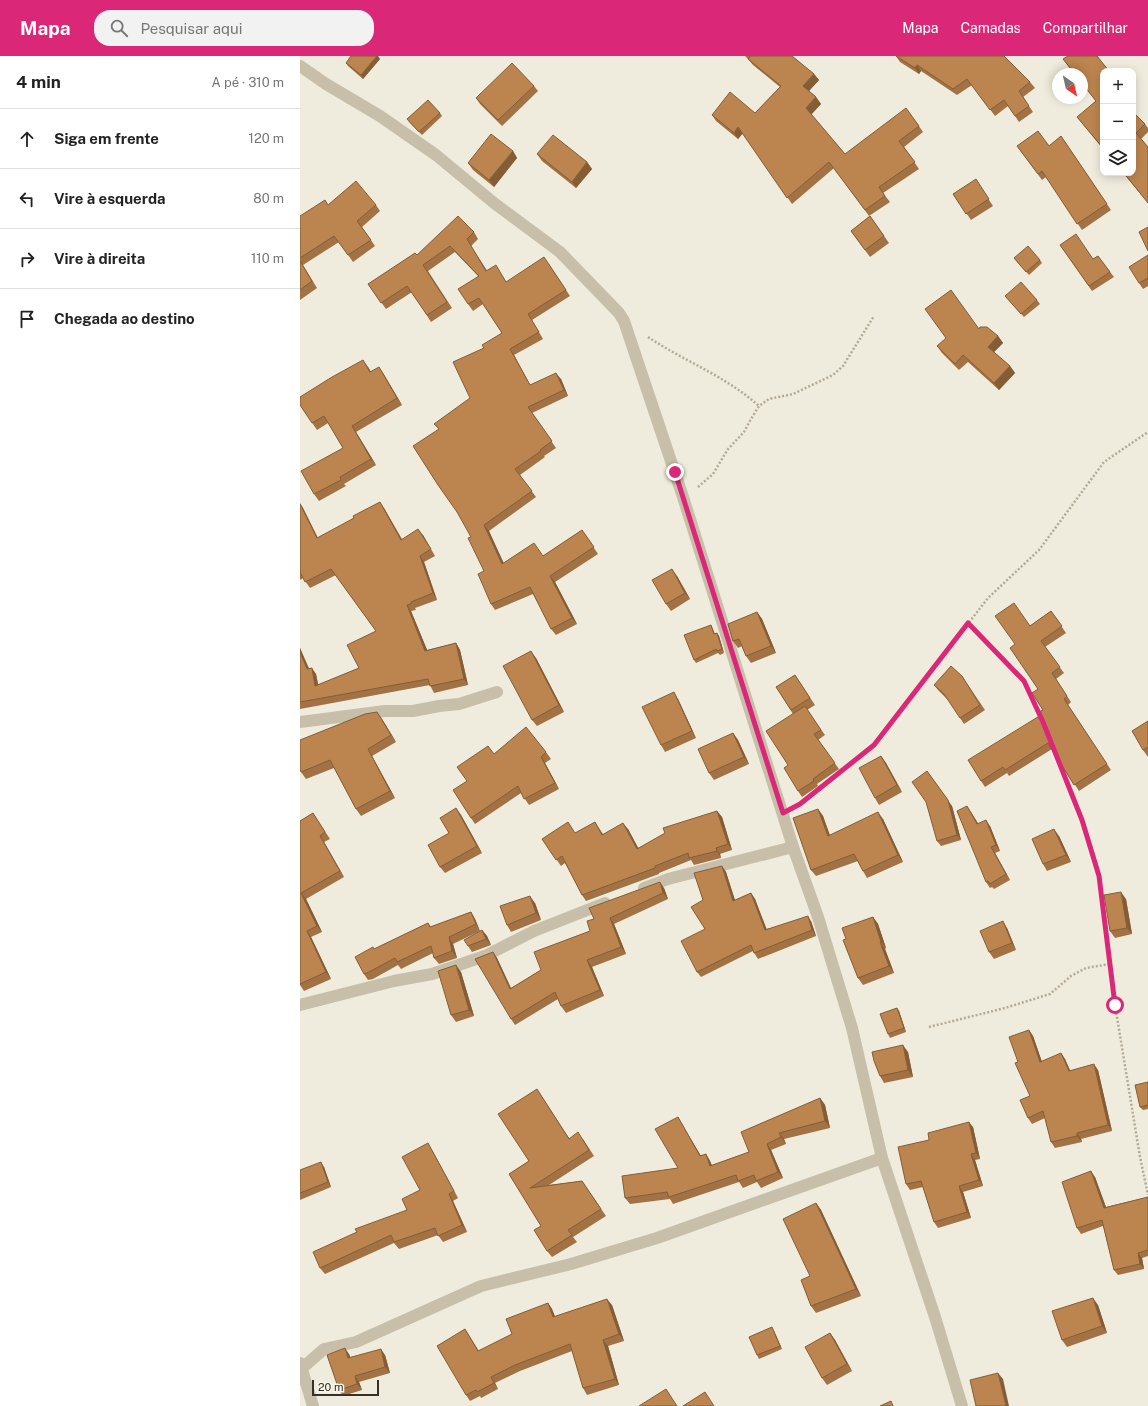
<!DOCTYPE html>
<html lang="pt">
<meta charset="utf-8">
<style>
:root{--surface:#fff;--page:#f2f2f2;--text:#222;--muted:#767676;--line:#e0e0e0;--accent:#db2777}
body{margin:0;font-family:"Public Sans",sans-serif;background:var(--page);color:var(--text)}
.controls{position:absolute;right:12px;top:12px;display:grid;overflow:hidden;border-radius:8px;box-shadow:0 2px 10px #0003}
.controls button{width:36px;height:36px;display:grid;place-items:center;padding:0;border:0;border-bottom:1px solid var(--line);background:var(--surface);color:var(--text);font:20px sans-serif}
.compass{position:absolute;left:752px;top:12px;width:36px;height:36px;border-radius:50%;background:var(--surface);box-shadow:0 2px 10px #0003;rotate:146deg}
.scale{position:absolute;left:12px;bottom:10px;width:67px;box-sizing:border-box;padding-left:4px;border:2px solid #353029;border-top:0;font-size:11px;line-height:14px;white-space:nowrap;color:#353029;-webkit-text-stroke:3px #f8f5e9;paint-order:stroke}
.stop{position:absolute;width:12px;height:12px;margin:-9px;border:3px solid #db2777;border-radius:50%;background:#fff}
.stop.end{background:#db2777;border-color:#fff;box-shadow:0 1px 4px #0008}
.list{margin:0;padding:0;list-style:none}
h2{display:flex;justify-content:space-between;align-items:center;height:52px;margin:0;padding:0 16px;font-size:17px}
h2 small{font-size:13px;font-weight:400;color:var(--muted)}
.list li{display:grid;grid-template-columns:26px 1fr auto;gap:12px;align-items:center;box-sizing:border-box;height:60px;padding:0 16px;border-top:1px solid var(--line)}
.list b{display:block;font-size:15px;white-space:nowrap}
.list em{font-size:13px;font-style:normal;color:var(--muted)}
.icon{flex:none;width:22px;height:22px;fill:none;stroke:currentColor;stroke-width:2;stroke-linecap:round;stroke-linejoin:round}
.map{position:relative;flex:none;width:848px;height:1350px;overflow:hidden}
header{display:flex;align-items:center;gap:24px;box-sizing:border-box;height:56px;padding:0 20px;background:var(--accent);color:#fff}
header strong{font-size:19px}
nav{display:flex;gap:22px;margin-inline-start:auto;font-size:14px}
.search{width:280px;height:36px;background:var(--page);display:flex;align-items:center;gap:10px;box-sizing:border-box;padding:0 14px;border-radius:16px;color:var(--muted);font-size:15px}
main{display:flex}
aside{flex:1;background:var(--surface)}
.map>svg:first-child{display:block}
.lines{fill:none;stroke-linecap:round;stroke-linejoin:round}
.path{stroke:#b3a994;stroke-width:2.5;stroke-dasharray:2 2;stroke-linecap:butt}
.minor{stroke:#c7bfaa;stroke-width:12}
.wall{fill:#a27244}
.shaded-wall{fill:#845d37}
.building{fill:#bc854f;stroke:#845d37}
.route{stroke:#db2777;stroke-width:5}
</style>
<header>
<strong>Mapa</strong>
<div class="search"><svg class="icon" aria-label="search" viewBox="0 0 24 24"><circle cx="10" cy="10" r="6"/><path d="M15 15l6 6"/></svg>Pesquisar aqui</div>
<nav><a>Mapa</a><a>Camadas</a><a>Compartilhar</a></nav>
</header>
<main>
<aside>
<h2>4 min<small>A pé · 310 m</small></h2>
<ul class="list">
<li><svg class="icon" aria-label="ahead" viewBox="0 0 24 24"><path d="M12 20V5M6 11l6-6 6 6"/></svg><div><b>Siga em frente</b></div><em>120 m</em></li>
<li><svg class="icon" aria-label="left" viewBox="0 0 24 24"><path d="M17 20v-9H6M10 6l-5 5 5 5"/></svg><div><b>Vire à esquerda</b></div><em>80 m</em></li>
<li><svg class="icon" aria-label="right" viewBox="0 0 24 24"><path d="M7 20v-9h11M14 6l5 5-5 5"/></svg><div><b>Vire à direita</b></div><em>110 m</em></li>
<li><svg class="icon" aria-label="arrive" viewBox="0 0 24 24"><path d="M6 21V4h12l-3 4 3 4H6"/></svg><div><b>Chegada ao destino</b></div></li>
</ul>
</aside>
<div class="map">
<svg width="848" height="1350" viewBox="0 0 848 1350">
<rect width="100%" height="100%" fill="#f0ecdd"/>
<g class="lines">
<g class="path">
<path d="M348,281C384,305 427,321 459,350"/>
<path d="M398,431L413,418L428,393L444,376L451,363L459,350L469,343L493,338L533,319L543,310L574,260"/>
<path d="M668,567L724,625L741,662"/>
<path d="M758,701L782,764L799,820L815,949L840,1101L848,1139"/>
<path d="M498,749L574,689L688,542L739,494L804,406L848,376"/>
<path d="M629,971L705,952L750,938L771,920L786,912L810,908"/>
</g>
<g class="minor">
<path d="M0,10L26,28L80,60L136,99L194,147L260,196L319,257L324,265L383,441L493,791L518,861L552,972L582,1102L635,1261L662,1350"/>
<path d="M0,666L85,655H113L139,650L159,648L197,636"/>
<path d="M344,832L368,823L493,791"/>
<path d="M0,949L94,925L132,918L185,900L234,875L305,847"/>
<path d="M0,1307L13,1350"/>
<path d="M0,1314L24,1293L56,1286L181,1230L271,1208L357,1182L582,1102"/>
</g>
</g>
<g class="wall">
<path d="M445,0H492L514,18L519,24L509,35L516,41L521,48L511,58L545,98L619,70L623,76L604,91L619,113L583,137L590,146L569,160L534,112L492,148L443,77L438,83L416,65L412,59L455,57L480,31L453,9L448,3Z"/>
<path d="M596,0L730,26L735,32L723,41L733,56L719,66L708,50L695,60L672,29L657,39L621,15L619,18L600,6Z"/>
<path d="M80,3L63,23L48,10L46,7Z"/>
<path d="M763,3L803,15V93L777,61L796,45L782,28V18H774Z"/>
<path d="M234,30L238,35L202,70L180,48L176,42Z"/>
<path d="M833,56L845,68L848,72V76L841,83L848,91V147L823,117H833Z"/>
<path d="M140,57L142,60L122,79L110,67L107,63Z"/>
<path d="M761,80L811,154L782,174L746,121L742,124L717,90H749Z"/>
<path d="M213,95L217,102L194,131L173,114L168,107Z"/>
<path d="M237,98L287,106L292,113L276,132L242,105Z"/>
<path d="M680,130L693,150L671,164L653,138Z"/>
<path d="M28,149H76L80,155L62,171L75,190L53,206L39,186L3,209L17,232L0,244V160Z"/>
<path d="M570,160L589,187L570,201L551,175Z"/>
<path d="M174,176L178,183L171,190L187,215L207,226L249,208L270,240L232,264L243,283L214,299L230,329L261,323L268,340L232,357L256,392L244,400L245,401L220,419L236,441L189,475L203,507L243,500L282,474L298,498L255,526L277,568L256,579L251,573L233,538L195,554L191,548L184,515L171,481L138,374L170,342L184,292L202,277L183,248L173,255L168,248L178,220L155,196L128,215L152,252L131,266L112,236L86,253L68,228L117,199Z"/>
<path d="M760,189L793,203L798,200L814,221L792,235Z"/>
<path d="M848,199V230L843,233L839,227Z"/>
<path d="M714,202L740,204L742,207L729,219Z"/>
<path d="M705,240L737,244L740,248L724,261Z"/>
<path d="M679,273L698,280L703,287L694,296L710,310L715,317L699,334L668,306L659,314L642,297L637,290Z"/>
<path d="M68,311L71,316L79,311L83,317L102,349L56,376L76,409L44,428L46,430L19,445L14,438L43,392L28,367L17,374L0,349Z"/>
<path d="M0,447L3,452L18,482L84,452L102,483L123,479L135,500L124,506L137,544L115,552L116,554L111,555L127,594L156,587L160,594L168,629L134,637L130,629L0,653V592L9,612L16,618L18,629L59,612L76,575L36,519L10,532L3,522L0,524Z"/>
<path d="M377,520L390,543L371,555L366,548Z"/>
<path d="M751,555L766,577L745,591L764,617L756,623L771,646L768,649L811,714L779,735L752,693L709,720L707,717L685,731L681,725L741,659L743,654L738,633L715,588L730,570Z"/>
<path d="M457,556L462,563L476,597L451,607L446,600L442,590L438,592L433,585Z"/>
<path d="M411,569L413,573L415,578L417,577L419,580L424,597L420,599L418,597L396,607L394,604Z"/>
<path d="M236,602L264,656L237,670L232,664Z"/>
<path d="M495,619L515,649L507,654L525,679L518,684L539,713L517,728L518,730L502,741L498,735L488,709L493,658L476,631Z"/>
<path d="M662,620L685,654L664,668L648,644L638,634L634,629Z"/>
<path d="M378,643L396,682L365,696L361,689Z"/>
<path d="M82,663L96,686L72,700L95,742L61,760L56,753L34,712L6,723L1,716Z"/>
<path d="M848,665V701L843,694Z"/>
<path d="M433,677L438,684L449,708L414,724L409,717Z"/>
<path d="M246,696L251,703L245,707L259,733L229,749L221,737L175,768L171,762L167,725L194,698Z"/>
<path d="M581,700L586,707L602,736L579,749L575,742Z"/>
<path d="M652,750L661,784L641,790L637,785Z"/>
<path d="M667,750L678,767L690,770L700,795L695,797L710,824L694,833L692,831L690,832L686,826Z"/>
<path d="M156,752L161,759L182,797L145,817L140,811L149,777Z"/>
<path d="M518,753L523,760L530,779L583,763L603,806L567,822L563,815L558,805L516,820L511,814Z"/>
<path d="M417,755L422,761L432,794L420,798L421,802L394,809L391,804L359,817V818L286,845L282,839L265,807L261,810L242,783L276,777L295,766L303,778L328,773L338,792Z"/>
<path d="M13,757L30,783L24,786L44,821L6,843L22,876L11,881L31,923L4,935L0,929V765Z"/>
<path d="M759,780L771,806L747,815L743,808Z"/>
<path d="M422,810L426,816L435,844L451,837L455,843L466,873L511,865L516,880L458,903L453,895L401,921L397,916L405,873Z"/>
<path d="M364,832L368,843L314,868L326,898L292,911L304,940L266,957L261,950L258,943L215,969L211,963L193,896L197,902L211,932L241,914L290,875L294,863Z"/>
<path d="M826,843L832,878L815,882L810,875Z"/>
<path d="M235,847L241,864L211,876L207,869Z"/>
<path d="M171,856L175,863L180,875L153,888L157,902L139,908L134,902L133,897L101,913L98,909L73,923L68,924L64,918L74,893L128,867L131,871Z"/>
<path d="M573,861L578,868L586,892L585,893L594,917L563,929L558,922L546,883Z"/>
<path d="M707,872L716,894L694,903L689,896Z"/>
<path d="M182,874L187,880L191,889L172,896L168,890Z"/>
<path d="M161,916L174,960L156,966L151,959Z"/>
<path d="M597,952L599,955L606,976L590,982L588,978Z"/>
<path d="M729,974L733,980L742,1006L761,997L765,1003L770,1015L798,1014L812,1075L781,1083L782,1086L755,1092L751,1086L745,1062L732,1068L728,1062L730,1040L718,1006Z"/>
<path d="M608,996L613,1021L584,1027L580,1020Z"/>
<path d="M848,1026V1053L843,1054L840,1051Z"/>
<path d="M237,1033L269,1082L283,1083L294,1100L249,1129L282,1125L306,1160L273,1181L277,1186L252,1201L247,1195L241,1170L209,1118L229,1105Z"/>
<path d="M520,1042L525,1049L530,1072L484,1083L486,1088L471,1094L483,1122L461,1132L457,1126L443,1132L439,1126L373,1148L370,1143L330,1148L325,1142L378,1112V1061L382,1068L401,1100L406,1098L410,1105L412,1109L449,1096Z"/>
<path d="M673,1071L680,1103L675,1104L683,1130L663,1136L671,1162L638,1172L634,1166L623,1131L610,1134L606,1128L629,1084Z"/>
<path d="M132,1094L158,1142L153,1145L167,1176L143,1186L138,1179L99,1193L94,1187L25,1218L20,1212L107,1154L120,1134Z"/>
<path d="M24,1111L31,1131L0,1144V1114Z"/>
<path d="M795,1121L806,1151L848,1141V1200L842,1202L844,1213L818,1219L814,1214L803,1170L781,1178L777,1172Z"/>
<path d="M516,1147L521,1154L561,1240L516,1257L511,1250L510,1220Z"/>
<path d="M248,1247L252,1253L255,1261L312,1249L324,1285L308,1290L319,1329L287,1339L283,1332L272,1295L220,1315L195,1327L198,1333L181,1342L180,1340L170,1345L166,1339L165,1273L179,1295L212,1278Z"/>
<path d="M798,1249L807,1277L767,1291L762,1284Z"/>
<path d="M474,1275L482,1293L459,1303L457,1299Z"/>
<path d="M530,1277L535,1284L552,1315L527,1329L522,1322Z"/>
<path d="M49,1298L50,1302L85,1299L90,1317L59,1326L62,1334L43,1340L39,1334Z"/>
</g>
<g class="shaded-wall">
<path d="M77,0H78L80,3L63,23L61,19Z"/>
<path d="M617,9L621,15L619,18L615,12Z"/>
<path d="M514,18L519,24L508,36L503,30Z"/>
<path d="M516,41L521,48L511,59L506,52Z"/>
<path d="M438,71L443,77L438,83L434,77Z"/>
<path d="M213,95L217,102L194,131L189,124Z"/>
<path d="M287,106L292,113L276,132L272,126Z"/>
<path d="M167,183L171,190L191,221L186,215Z"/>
<path d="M698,280L703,287L693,297L688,291Z"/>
<path d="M210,293L214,299L234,336L230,329Z"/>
<path d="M63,304L68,311L75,323L70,316Z"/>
<path d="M710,310L715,317L699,334L694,327Z"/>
<path d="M79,311L83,317L102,349L97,342Z"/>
<path d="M256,317L261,323L268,340L264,334Z"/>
<path d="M52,370L56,376L76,409L71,403Z"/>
<path d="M80,446L84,452L105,490L101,484Z"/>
<path d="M0,447L3,452L21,489L17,482Z"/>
<path d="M184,469L189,475L207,514L202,508Z"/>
<path d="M118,473L123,479L135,500L131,493Z"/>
<path d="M120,500L124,506L137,544L133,537Z"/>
<path d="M372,513L377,520L390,543L385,537Z"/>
<path d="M250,520L255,526L277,568L272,562Z"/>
<path d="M107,549L111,555L130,601L125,595Z"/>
<path d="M457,556L462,563L476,597L471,590Z"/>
<path d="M417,577L419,580L424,597L422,593Z"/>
<path d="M156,587L160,594L168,629L164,623Z"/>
<path d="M0,592L11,619L7,613L0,596Z"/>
<path d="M231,595L236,602L264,656L259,649Z"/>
<path d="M12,612L16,618L20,637L15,630Z"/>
<path d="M374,636L378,643L396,682L392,675Z"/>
<path d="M77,656L82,663L96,686L91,679Z"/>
<path d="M433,677L438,684L449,708L444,701Z"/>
<path d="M68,693L72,700L95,742L90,735Z"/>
<path d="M581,700L586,707L602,736L597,729Z"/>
<path d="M241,701L245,707L259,733L255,727Z"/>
<path d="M627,715L652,750L661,784L657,779Z"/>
<path d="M667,750L671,756L681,773L677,768Z"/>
<path d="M156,752L161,759L182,797L177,790Z"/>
<path d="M518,753L523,760L532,787L528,780Z"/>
<path d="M417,755L422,761L432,794L428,788Z"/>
<path d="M578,756L583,763L603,806L598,799Z"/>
<path d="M686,764L690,770L700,795L696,789Z"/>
<path d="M323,767L328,773L342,799L337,793Z"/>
<path d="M754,773L759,780L771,806L766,799Z"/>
<path d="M20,780L24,786L44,821L40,815Z"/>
<path d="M691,791L695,797L710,824L706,818Z"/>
<path d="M416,792L420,798L421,802L417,795Z"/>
<path d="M422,810L426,816L437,851L433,845Z"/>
<path d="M360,826L364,832L368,843L363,837Z"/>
<path d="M821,836L826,843L832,878L827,872Z"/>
<path d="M1,837L6,843L22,876L17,870Z"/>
<path d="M451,837L455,843L469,879L465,874Z"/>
<path d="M230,840L235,847L241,864L236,857Z"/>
<path d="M171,856L175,863L180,875L176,868Z"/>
<path d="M508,860L511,865L516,880L512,874Z"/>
<path d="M573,861L578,868L586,892L581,886Z"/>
<path d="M310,862L314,868L326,898L321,891Z"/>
<path d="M703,865L707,872L716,894L712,887Z"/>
<path d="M182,874L187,880L191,889L186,883Z"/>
<path d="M7,875L11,881L31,923L26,916Z"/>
<path d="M149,881L153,888L157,902L152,895Z"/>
<path d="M580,886L585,893L594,917L589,910Z"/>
<path d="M193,896L197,902L214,939L210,933Z"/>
<path d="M287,904L292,911L304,940L300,934Z"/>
<path d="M156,909L161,916L174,960L169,954Z"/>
<path d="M597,952L599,955L606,976L604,972Z"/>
<path d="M729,974L733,980L744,1012L740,1006Z"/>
<path d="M603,989L608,996L613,1021L608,1014Z"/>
<path d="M761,997L765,1003L773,1021L769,1015Z"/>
<path d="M794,1008L798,1014L812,1075L808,1069Z"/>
<path d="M520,1042L525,1049L530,1072L525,1065Z"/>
<path d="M378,1061L382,1068L405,1107L400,1100Z"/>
<path d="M669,1066L673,1071L680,1103L676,1097Z"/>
<path d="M479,1077L484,1083L486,1088L481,1081Z"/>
<path d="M777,1077L781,1083L782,1086L777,1080Z"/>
<path d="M128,1087L132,1094L158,1142L154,1135Z"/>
<path d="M467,1088L471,1094L483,1122L478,1116Z"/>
<path d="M406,1098L410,1105L414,1116L410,1110Z"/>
<path d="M671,1098L675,1104L683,1130L679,1124Z"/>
<path d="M21,1106L24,1111L31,1131L28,1126Z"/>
<path d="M791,1115L795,1121L808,1157L804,1152Z"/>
<path d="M659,1130L663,1136L671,1162L667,1156Z"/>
<path d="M149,1138L153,1145L167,1176L162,1169Z"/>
<path d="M516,1147L521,1154L561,1240L556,1233Z"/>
<path d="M838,1197L842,1202L844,1213L840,1208Z"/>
<path d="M793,1242L798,1249L807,1277L802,1270Z"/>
<path d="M307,1243L312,1249L324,1285L319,1278Z"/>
<path d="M248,1247L252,1253L258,1268L253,1261Z"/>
<path d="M472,1271L474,1275L482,1293L480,1290Z"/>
<path d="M530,1277L535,1284L552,1315L547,1308Z"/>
<path d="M303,1284L308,1290L319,1329L315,1323Z"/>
<path d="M45,1292L49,1298L53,1308L48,1302Z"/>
<path d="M81,1293L85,1299L90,1317L85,1311Z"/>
<path d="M698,1317L703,1323L709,1350H706Z"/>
<path d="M55,1320L59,1326L62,1334L57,1328Z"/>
<path d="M191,1321L195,1327L198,1333L194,1327Z"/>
</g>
<g class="building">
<path d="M51,0H77L61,19L46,7Z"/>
<path d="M450,0H492L514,18L503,30L516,41L506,52L545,98L606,52L619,70L599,85L615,106L579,131L585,140L565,154L529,106L487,142L438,71L434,77L412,59L430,36L455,57L481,30L448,3Z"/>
<path d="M596,0H704L730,26L719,35L729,50L715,60L704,44L690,54L667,23L653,33L617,9L615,12Z"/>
<path d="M768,0H797L809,15H803V92L777,61L796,45L782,27V18H775L763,3Z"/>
<path d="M212,7L234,30L198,64L176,42Z"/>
<path d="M128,44L140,57L119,76L107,63Z"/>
<path d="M833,56L845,68L836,77L848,91V147L824,117H833Z"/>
<path d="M738,75L749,90L761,80L807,148L777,168L742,115L738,118L717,90Z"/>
<path d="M191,78L213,95L189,124L168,107Z"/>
<path d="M253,79L287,106L272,126L237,98Z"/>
<path d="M676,123L689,143L666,158L653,138Z"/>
<path d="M56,125L76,149L57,165L71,184L48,199L34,180L0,202V160L25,144L28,149Z"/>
<path d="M158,160L174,176L167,183L186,215L196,209L206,226L244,201L266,234L228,258L239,276L210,293L230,329L256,317L264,334L228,351L252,385L240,394L241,395L215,413L232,435L184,469L202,508L234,487L243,500L282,474L294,491L250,520L272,562L251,573L230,531L191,548L178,518L184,515L168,482L171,481L157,456L138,429L113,390L139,373L134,368L170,342L153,306L184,292L182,289L202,277L179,242L168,248L158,233L179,220L150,190L123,209L147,246L127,259L107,230L81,247L68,228L115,197L117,199Z"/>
<path d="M570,160L584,180L565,194L551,175Z"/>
<path d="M848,171V195L839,176Z"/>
<path d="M776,178L793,203L798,200L810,216L789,230L760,189Z"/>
<path d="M728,190L740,204L726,216L714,202Z"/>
<path d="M848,199V222L839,227L829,211Z"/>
<path d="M0,205L12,225L0,234Z"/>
<path d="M721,226L737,244L721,258L705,240Z"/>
<path d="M651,234L679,273L680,271H687L698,280L688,291L710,310L694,327L663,299L655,308L637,290L646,282L625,253Z"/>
<path d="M63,304L70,316L79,311L97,342L52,370L71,403L40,421L41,424L14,438L1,415L43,392L24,360L12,367L0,349V341L32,321Z"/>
<path d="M80,446L101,484L118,473L131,493L120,500L133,537L111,546V548L107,549L125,595L156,587L164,623L130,630L128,623L0,646V596L7,613L12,612L15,630L59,612L47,589L76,575L31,513L5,526L0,516V448L17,482L54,462L53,460Z"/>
<path d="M372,513L385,537L366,548L352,524Z"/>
<path d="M714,547L730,570L751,555L762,570L741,585L760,611L752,617L767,640L764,643L807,708L774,729L748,687L705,714L703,711L681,725L668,704L741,659L739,656L743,654L732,637L738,633L710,592L715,588L695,560Z"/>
<path d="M457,556L471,590L446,600L439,583L433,585L428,568Z"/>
<path d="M411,569L414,578L417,577L422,593L417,595L416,593L394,604L384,579Z"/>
<path d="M231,595L259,649L232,664L203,610Z"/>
<path d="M651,610L662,620L680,649L660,662L644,638L634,629Z"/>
<path d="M495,619L510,642L491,654L476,631Z"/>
<path d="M374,636L392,675L361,689L342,651Z"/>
<path d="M505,650L521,674L514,678L535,707L513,723L514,725L498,735L484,712L488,709L466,675Z"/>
<path d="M77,656L91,679L68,693L90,735L56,753L30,704L1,716L0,713V684L65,658Z"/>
<path d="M848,665V691L843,694L832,675Z"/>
<path d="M226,671L246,696L241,701L255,727L224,743L218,730L171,762L153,734L167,725L157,711L188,690L194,698Z"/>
<path d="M433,677L444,701L409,717L398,693Z"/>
<path d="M581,700L597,729L575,742L559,712Z"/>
<path d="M627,715L648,744L657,779L637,785L626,746L612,726Z"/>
<path d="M667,750L677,768L686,764L696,789L691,791L706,818L690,828L688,825L686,826L657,755Z"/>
<path d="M156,752L177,790L140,811L128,789L149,777L140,762Z"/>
<path d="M518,753L528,780L578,756L598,799L563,815L554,798L511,814L493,762Z"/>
<path d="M417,755L428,788L416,792L417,795L389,802L388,797L355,810V812L282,839L262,800L256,804L242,783L268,766L275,777L295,766L302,779L323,767L337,793L365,777L363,772Z"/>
<path d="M13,757L25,776L20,780L40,815L1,837L17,870L7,875L26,916L0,928V765Z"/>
<path d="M754,773L766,799L743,808L732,783Z"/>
<path d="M422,810L433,845L451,837L465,874L508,860L512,874L454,897L451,889L397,916L381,885L405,873L391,851L403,844L394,817Z"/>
<path d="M360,826L363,837L310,862L321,891L287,904L300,934L261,950L255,936L211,963L175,903L193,896L210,933L241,914L234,896L290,875L287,865L294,863L289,852Z"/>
<path d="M821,836L827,872L810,875L804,839Z"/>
<path d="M230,840L236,857L207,869L200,850Z"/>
<path d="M171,856L176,868L149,881L152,895L134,902L131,890L97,906L95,902L69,916L64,918L55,901L73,891L74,893L128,867L130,871Z"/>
<path d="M573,861L581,886H580L589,910L558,922L543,884L546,883L542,872Z"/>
<path d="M703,865L712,887L689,896L680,875Z"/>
<path d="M182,874L186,883L168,890L164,884Z"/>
<path d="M156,909L169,954L151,959L138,915Z"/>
<path d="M597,952L604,972L588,978L580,958Z"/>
<path d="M729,974L740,1006L761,997L769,1015L794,1008L808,1069L777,1077V1080L751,1086L743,1055L728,1062L720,1044L730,1040L715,1007L718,1006L709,981Z"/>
<path d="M603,989L608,1014L580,1020L574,1005L572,996Z"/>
<path d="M848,1026V1049L840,1051L835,1029Z"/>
<path d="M237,1033L269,1083L278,1076L289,1094L230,1132L282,1125L301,1153L268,1174L272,1179L247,1195L234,1174L241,1170L209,1118L229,1105L198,1058Z"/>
<path d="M520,1042L525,1065L479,1077L481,1081L467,1088L478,1116L456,1125L454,1119L438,1125L436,1119L369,1141L367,1136L325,1142L322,1120L378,1112L355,1073L378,1061L400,1100L406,1098L410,1110L449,1096L441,1076Z"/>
<path d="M669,1066L676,1097L671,1098L679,1124L659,1130L667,1156L634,1166L621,1125L606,1128L598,1091L629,1084L628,1077Z"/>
<path d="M128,1087L154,1135L149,1138L162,1169L138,1180L135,1172L94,1186L91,1179L20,1212L13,1196L57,1176L55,1173L107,1154L102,1143L120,1134L102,1101Z"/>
<path d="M21,1106L28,1126L0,1137V1114Z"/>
<path d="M791,1115L804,1152L848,1141V1194L838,1197L840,1208L814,1214L802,1164L777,1172L762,1126Z"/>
<path d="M516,1147L556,1233L511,1250L501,1224L510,1220L483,1163Z"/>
<path d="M793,1242L802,1270L762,1284L752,1255Z"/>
<path d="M307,1243L319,1278L303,1284L315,1323L283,1332L270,1288L215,1309L191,1321L194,1327L177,1336L176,1334L166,1339L137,1290L165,1273L178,1295L212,1278L206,1263L248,1247L253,1261Z"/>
<path d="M472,1271L480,1290L457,1299L449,1281Z"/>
<path d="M530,1277L547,1308L522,1322L505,1291Z"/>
<path d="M45,1292L48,1302L81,1293L85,1311L55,1320L57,1328L39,1334L27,1299Z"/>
<path d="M698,1317L706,1350H676L670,1324Z"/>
<path d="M366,1333L377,1350H339Z"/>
<path d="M405,1336L414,1350H383Z"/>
<path d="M591,1345L593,1350H580Z"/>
</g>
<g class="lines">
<path class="route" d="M375,416L483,757L500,748L574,689L668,567L724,625L743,666L782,764L799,820L815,949"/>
</g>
</svg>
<div class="controls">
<button>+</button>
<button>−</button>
<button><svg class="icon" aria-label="layers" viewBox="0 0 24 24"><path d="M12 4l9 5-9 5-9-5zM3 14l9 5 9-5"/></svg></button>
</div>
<svg class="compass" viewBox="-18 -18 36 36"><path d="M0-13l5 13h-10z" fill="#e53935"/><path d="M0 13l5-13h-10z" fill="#767676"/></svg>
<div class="scale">20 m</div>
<div class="stop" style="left:815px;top:949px"></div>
<div class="stop end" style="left:375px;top:416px"></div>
</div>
</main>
